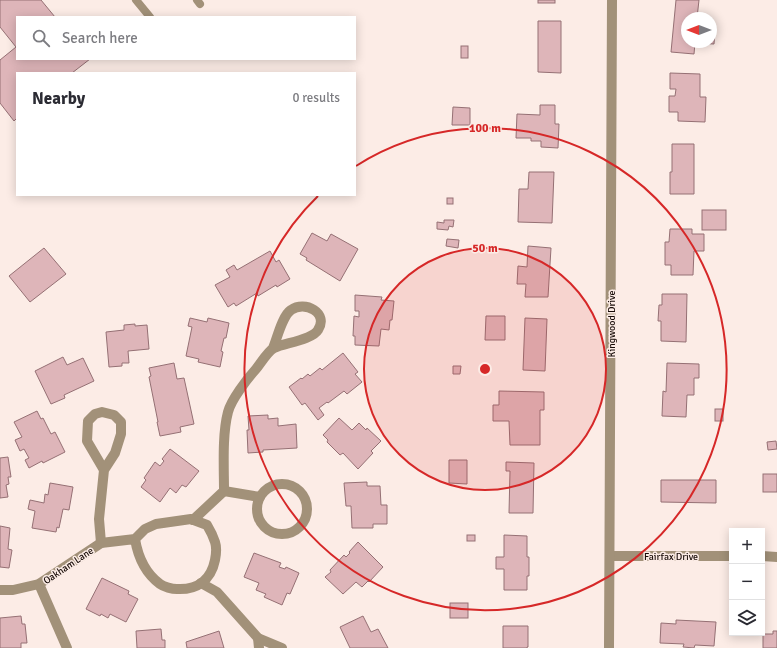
<!DOCTYPE html>
<meta charset="utf-8">
<style>
:root{--surface:#fff;--page:#f7f7f7;--text:#2b2b33;--muted:#7c7c81;--line:#e1e1e2}
body{margin:0;font-family:Signika,sans-serif;background:var(--page);color:var(--text)}
.controls{position:absolute;right:12px;bottom:12px;display:grid;overflow:hidden;border-radius:0px;box-shadow:0 2px 10px #0003}
.controls button{width:36px;height:36px;display:grid;place-items:center;padding:0;border:0;border-bottom:1px solid var(--line);background:var(--surface);color:var(--text);font:20px sans-serif}
.compass{position:absolute;left:681px;top:12px;width:36px;height:36px;border-radius:50%;background:var(--surface);box-shadow:0 2px 10px #0003;rotate:270deg}
.list{margin:0;padding:0;list-style:none}
h2{display:flex;justify-content:space-between;align-items:center;height:52px;margin:0;padding:0 16px;font-size:17px}
h2 small{font-size:13px;font-weight:400;color:var(--muted)}
.icon{flex:none;width:22px;height:22px;fill:none;stroke:currentColor;stroke-width:2;stroke-linecap:round;stroke-linejoin:round}
.map{position:relative;flex:none;width:777px;height:648px;overflow:hidden}
.search{position:absolute;background:var(--surface);box-shadow:0 2px 10px #0003;left:16px;top:16px;width:340px;height:44px;display:flex;align-items:center;gap:10px;box-sizing:border-box;padding:0 14px;border-radius:0px;color:var(--muted);font-size:15px}
.panel{position:absolute;background:var(--surface);box-shadow:0 2px 10px #0003;left:16px;top:72px;width:340px;height:124px;border-radius:0px}
.map>svg:first-child{display:block}
.building{fill:#deb5b9;stroke:#957074}
.lines{fill:none;stroke-linecap:round;stroke-linejoin:round}
.lane{stroke:#a29179;stroke-width:8}
.street{stroke:#a29179;stroke-width:10}
.ring{fill:none;stroke:#d62828;stroke-width:2}
.labels{text-anchor:middle;stroke-width:3;stroke-linejoin:round;paint-order:stroke}
.street-label{font-size:10px;fill:#160a06;stroke:#fcece6}
.centre{fill:#d62828;stroke:#fcece6;stroke-width:2}
.ring-label{font-size:12px;text-anchor:middle;font-weight:bold;fill:#d62828;stroke:#fcece6;stroke-width:3;stroke-linejoin:round;paint-order:stroke}
</style>
<div class="map">
<svg width="777" height="648" viewBox="0 0 777 648">
<rect width="100%" height="100%" fill="#fcece6"/>
<g class="building">
<path d="M0,0H41L55,17H17V59H90L72,73H17V118L14,121L0,103V60L16,47L0,27Z"/>
<rect x="538" y="0" width="17" height="3"/>
<path d="M676,0H699L697,18H687V42H711V29L715,30L714,44L695,43L694,54L671,52Z"/>
<path d="M538,21H561V73L538,72Z"/>
<rect x="461" y="46" width="7" height="12"/>
<path d="M670,73L700,74V97H706L705,122L678,121V112H669V96H675L676,89H670Z"/>
<path d="M540,105H555V124H559L558,148L541,147V141H531V138H516L517,114L540,115Z"/>
<path d="M453,107L470,108V125H452Z"/>
<path d="M672,144H694V194H670V172H672Z"/>
<path d="M529,172H554L552,223L518,222L519,189H528Z"/>
<rect x="447" y="198" width="6" height="6"/>
<rect x="702" y="210" width="24" height="20"/>
<path d="M444,220H454L453,227L449,226L448,230L437,229V222L444,223Z"/>
<path d="M670,229H692V234H704V251H694L693,275H671V265H665V242H669Z"/>
<path d="M312,233L327,241L331,234L358,249L340,281L306,260L307,258L300,254Z"/>
<path d="M447,239L459,240L458,248L446,246Z"/>
<path d="M528,246L551,248L548,297H525L526,284H517L518,266L527,267Z"/>
<path d="M44,248L66,274L30,302L9,276Z"/>
<path d="M270,251L276,262L279,260L290,279L277,287L276,285L258,296L257,293L236,306L234,303L228,307L215,285L230,277L226,270L234,265L237,270Z"/>
<path d="M662,294H687L686,342L661,341V321H658L659,305H662Z"/>
<path d="M355,295L382,297L381,300L394,301L392,320H390L389,330L381,329L379,346L355,345V336H353L354,316L359,317V311H355Z"/>
<path d="M486,316H505V340H485Z"/>
<path d="M190,318L207,322L208,318L229,323L226,338H224L221,351L223,352L220,367L198,362L199,359L186,356L192,327L188,326Z"/>
<path d="M525,318L547,319L545,371L523,370Z"/>
<path d="M135,324V326L147,325L149,349L128,351L129,363H122V366L109,367L106,332L124,330V325Z"/>
<path d="M343,353L358,372L355,374L362,382L347,394L344,391L328,403L327,402L319,408L324,415L318,420L305,403L302,405L289,387L301,378L302,379L308,374L310,376L320,368L322,370Z"/>
<path d="M63,357L67,365L83,358L94,381L64,395L65,398L51,404L35,371Z"/>
<path d="M174,363L177,379L184,378L194,424L180,427L181,432L160,436L157,422H158L149,377L151,376L149,368Z"/>
<path d="M667,363L699,364V378H694V395H687L686,417L662,416L663,391L666,392Z"/>
<path d="M453,366H461L460,374H453Z"/>
<path d="M499,391L544,392V410H540V445H510L509,421H493V405H499Z"/>
<rect x="715" y="409" width="8" height="12"/>
<path d="M37,411L41,419L43,418L51,434L55,432L65,452L43,463L42,461L29,468L25,460L29,458L24,449L20,451L15,440L22,437L14,422Z"/>
<path d="M268,415V419L278,418V426L296,424L297,448L263,450V452L248,453L247,430H249L248,416Z"/>
<path d="M339,418L352,430L359,423L366,430L367,428L381,441L371,451L373,453L358,469L343,453L340,455L327,442L328,440L323,435Z"/>
<path d="M776,441L777,449L768,450L767,442Z"/>
<path d="M170,449L199,471L186,487L182,485L176,493L170,488L160,502L141,487L146,480L144,478L155,462L160,466L164,461L162,459Z"/>
<path d="M8,457L11,477H8L9,484L6,485L8,497L0,498V458Z"/>
<path d="M449,460H467V484L449,483Z"/>
<path d="M506,462L534,463L533,513H509L510,471H506Z"/>
<rect x="763" y="474" width="14" height="18"/>
<path d="M661,480H716V503L661,502Z"/>
<path d="M367,482V486H380L381,505H387V524H373V528H352L351,506H346L344,483Z"/>
<path d="M50,483L73,487L69,510L63,509L59,528L57,527L56,532L32,528L35,511L28,509L30,500L44,503L45,494L48,495Z"/>
<path d="M0,526L10,528L8,549L12,550L9,568L0,567Z"/>
<rect x="467" y="535" width="8" height="6"/>
<path d="M504,535L527,536V557H529V576H527V590H504V569H496V557H504Z"/>
<path d="M358,542L383,567L369,582L368,581L362,587L356,582L343,594L325,577L331,572L330,570L344,555L346,557L350,553L349,552Z"/>
<path d="M254,553L281,563L279,567L285,569L286,567L299,573L290,594L287,593L282,605L264,597L266,594L256,590L259,583L244,577Z"/>
<path d="M102,578L129,591L128,594L138,599L126,622L110,614L108,618L101,614L100,616L86,609Z"/>
<rect x="450" y="603" width="18" height="15"/>
<path d="M21,616L22,624H25L27,643H21V648H0V618Z"/>
<path d="M363,616L371,632L378,629L388,648H350L340,627Z"/>
<path d="M676,620L716,622L714,646L695,645L694,648L683,647L684,644L660,643L661,623L676,624Z"/>
<path d="M503,626H528V647H527V648H503Z"/>
<path d="M161,629L162,640H165V648H137L136,631Z"/>
<path d="M219,631L224,648H187L186,642Z"/>
<path d="M773,631H777V648H763V634H773Z"/>
</g>
<g class="lines">
<g class="lane">
<path d="M136,0L150,17"/>
<path d="M197,0L200,4"/>
</g>
<g class="street">
<circle cx="282" cy="509" r="25"/>
<path d="M224,491L260,497"/>
<path d="M193,520L224,491C224,467 222,435 228,412C231,400 247,379 256,369C260,364 268,351 274,348C284,343 312,340 318,330C329,313 305,300 291,310C282,316 277,339 273,348"/>
<path d="M101,543L99,519L104,470L115,453L121,434V422L114,415L102,412L95,414L88,421L87,441L104,470"/>
<path d="M611,556H732"/>
<path d="M762,556L777,557"/>
<path d="M201,583L217,592L258,638L282,648"/>
<path d="M39,584L67,648"/>
<path d="M0,590H13L39,584L101,543L135,539L145,529L156,524L191,519L207,525C210,530 213,536 215,542C217,548 216,555 215,560C211,580 197,590 177,589C172,589 164,587 160,584C145,573 138,557 135,539"/>
<path d="M258,638L259,648"/>
<path d="M609,648L612,0"/>
</g>
</g>
<circle cx="485" cy="369" r="121" fill="#d62828" fill-opacity=".12"/>
<g class="ring">
<circle cx="485" cy="369" r="121"/>
<path d="M356 166A241 241 0 1 1 318 196"/>
</g>
<g class="labels">
<g class="street-label">
<text transform="translate(611 324) rotate(-90)" y="4">Kingwood Drive</text>
<text x="671" y="560">Fairfax Drive</text>
<text transform="translate(68 565) rotate(-34)" y="4">Oakham Lane</text>
</g>
</g>
<circle cx="485" cy="369" r="6" class="centre"/>
<g class="ring-label">
<text x="485" y="132">100 m</text>
<text x="485" y="252">50 m</text>
</g>
</svg>
<div class="controls">
<button>+</button>
<button>−</button>
<button><svg class="icon" aria-label="layers" viewBox="0 0 24 24"><path d="M12 4l9 5-9 5-9-5zM3 14l9 5 9-5"/></svg></button>
</div>
<svg class="compass" viewBox="-18 -18 36 36"><path d="M0-13l5 13h-10z" fill="#e53935"/><path d="M0 13l5-13h-10z" fill="#7c7c81"/></svg>
<div class="search"><svg class="icon" aria-label="search" viewBox="0 0 24 24"><circle cx="10" cy="10" r="6"/><path d="M15 15l6 6"/></svg>Search here</div>
<section class="panel">
<h2>Nearby<small>0 results</small></h2>
<ul class="list">
</ul>
</section>
</div>
